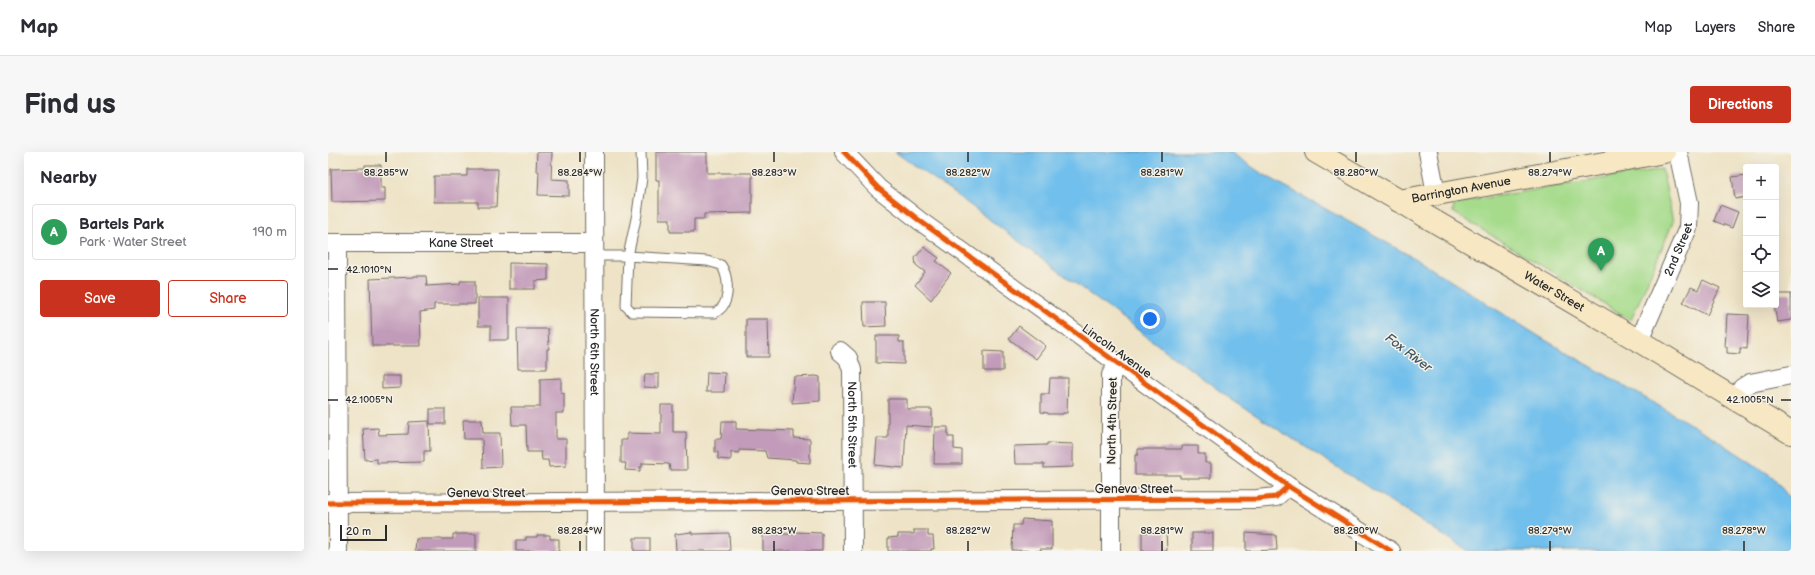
<!DOCTYPE html>
<meta charset="utf-8">
<style>
:root{--surface:#fff;--page:#f7f7f7;--text:#2b2b33;--muted:#7c7c81;--line:#e1e1e2;--accent:#c8321e}
body{margin:0;font-family:"Balsamiq Sans",sans-serif;background:var(--page);color:var(--text)}
.controls{position:absolute;right:12px;top:12px;display:grid;overflow:hidden;border-radius:4px;box-shadow:0 4px 16px #0002}
.controls button{width:36px;height:36px;display:grid;place-items:center;padding:0;border:0;border-bottom:1px solid var(--line);background:var(--surface);color:var(--text);font:20px sans-serif}
.scale{position:absolute;left:12px;bottom:10px;width:47px;box-sizing:border-box;padding-left:4px;border:2px solid #2b2b2b;border-top:0;font-size:11px;line-height:14px;white-space:nowrap;color:#2b2b2b;-webkit-text-stroke:3px #f7f3e8;paint-order:stroke}
.you{position:absolute;left:822px;top:167px;width:14px;height:14px;margin:-10px;border:3px solid #fff;border-radius:50%;background:#1a73e8;box-shadow:0 0 0 6px #1a73e833}
.badge{display:grid;place-items:center;width:26px;height:26px;border-radius:50%;background:var(--accent);color:#fff;font-size:13px;font-weight:700}
.pin{position:absolute;translate:-50% -33px;filter:drop-shadow(0 1px 2px #0008)}
.pin::after{content:'';position:absolute;top:21px;width:14px;height:12px;background:inherit;clip-path:polygon(0 0,100% 0,50% 100%)}
.list{margin:0;padding:0;list-style:none}
h2{display:flex;justify-content:space-between;align-items:center;height:52px;margin:0;padding:0 16px;font-size:17px}
h2 small{font-size:13px;font-weight:400;color:var(--muted)}
.list li{display:grid;grid-template-columns:26px 1fr auto;gap:12px;align-items:center;box-sizing:border-box;height:56px;margin:0 8px 8px;padding:0 8px;border:1px solid var(--line);border-radius:4px}
.list b{display:block;font-size:15px;white-space:nowrap}
.list p{margin:0;font-size:13px;white-space:nowrap;color:var(--muted)}
.list em{font-size:13px;font-style:normal;color:var(--muted)}
.actions{display:flex;gap:8px;padding:12px 16px}
.actions a{flex:1;padding:9px 0;border:1px solid var(--accent);border-radius:4px;text-align:center;font-size:14px;color:var(--accent)}
.actions .main{background:var(--accent);color:#fff}
.icon{flex:none;width:22px;height:22px;fill:none;stroke:currentColor;stroke-width:2;stroke-linecap:round;stroke-linejoin:round}
.map{position:relative;flex:none;width:1463px;height:399px;overflow:hidden;border-radius:4px}
header{display:flex;align-items:center;gap:24px;box-sizing:border-box;height:56px;padding:0 20px;background:var(--surface);border-bottom:1px solid var(--line)}
header strong{font-size:19px}
nav{display:flex;gap:22px;margin-inline-start:auto;font-size:14px}
.intro{display:flex;align-items:center;justify-content:space-between;box-sizing:border-box;height:96px;padding:0 24px}
h1{margin:0;font-size:28px}
.button{padding:10px 18px;border-radius:4px;background:var(--accent);color:#fff;font-size:14px;font-weight:700}
main{display:flex;gap:24px;padding:0 24px}
aside{flex:1;background:var(--surface);border-radius:4px;box-shadow:0 4px 16px #0002}
.map>svg:first-child{display:block}
.green{fill:#a5db8b;stroke:#68835b}
.water{fill:#71bfec;stroke:#4e758c}
.building{fill:#c29bba}
.lines{fill:none;stroke-linecap:round;stroke-linejoin:round}
.lane-casing{stroke:#6f6b61;stroke-width:11}
.street-casing{stroke:#6f6b61;stroke-width:20}
.secondary-casing{stroke:#6f6b61;stroke-width:24}
.lane{stroke:#fff;stroke-width:9}
.street{stroke:#fff;stroke-width:18}
.secondary{stroke:#f7e8c3;stroke-width:22}
.cycleway-casing{stroke:#f7f3e8;stroke-width:8}
.cycleway{stroke:#e8590c;stroke-width:5}
.ticks{fill:none;stroke:#2b2b2b;stroke-width:1.5}
.labels{text-anchor:middle;stroke-width:3;stroke-linejoin:round;paint-order:stroke}
.street-label{font-size:12px;fill:#2b2b2b;stroke:#f7f3e8}
.water-label{font-size:13px;font-style:italic;fill:#405765;stroke:#f7f3e8}
.ticks-label{font-size:10px;text-anchor:middle;fill:#2b2b2b;stroke:#f7f3e8;stroke-width:3;stroke-linejoin:round;paint-order:stroke}
</style>
<header>
<strong>Map</strong>
<nav><a>Map</a><a>Layers</a><a>Share</a></nav>
</header>
<div class="intro"><h1>Find us</h1><a class="button">Directions</a></div>
<main>
<aside>
<h2>Nearby<small></small></h2>
<ul class="list">
<li><span class="badge" style="background:#2e9e5b">A</span><div><b>Bartels Park</b><p>Park · Water Street</p></div><em>190 m</em></li>
</ul>
<div class="actions"><a class="main">Save</a><a>Share</a></div>
</aside>
<div class="map">
<svg width="1463" height="399" viewBox="0 0 1463 399">
<rect width="100%" height="100%" fill="#f7f3e8"/>
<filter id="ink" filterUnits="userSpaceOnUse"><feTurbulence type="fractalNoise" baseFrequency=".025" numOctaves="2"/><feDisplacementMap in="SourceGraphic" scale="8" xChannelSelector="R" yChannelSelector="G"/><feConvolveMatrix kernelMatrix="1 2 1 2 8 2 1 2 1" color-interpolation-filters="sRGB"/></filter>
<filter id="wash" filterUnits="userSpaceOnUse"><feTurbulence type="fractalNoise" baseFrequency=".012" numOctaves="4" result="noise"/><feDisplacementMap in="SourceGraphic" scale="16" xChannelSelector="R" yChannelSelector="G"/><feGaussianBlur stdDeviation="0.9" result="paint"/><feColorMatrix in="noise" values="0 0 0 0 0 0 0 0 0 0 0 0 0 0 0 0 0 1.4 0 .05"/><feComposite in="paint" operator="in"/></filter>
<g filter="url(#wash)">
<rect width="100%" height="100%" fill="#eee3c6"/>
<path class="green" d="M1334,17L1345,70L1303,168L1125,60L1126,51Z"/>
<path class="water" d="M567,0H902L933,21L1088,107L1212,185L1383,284L1445,325L1463,348V399H1140L904,248L642,53Z"/>
<g id="blocks">
<g class="building">
<path d="M209,0H224L223,27L241,28V44L210,43L211,19H208Z"/>
<path d="M328,0H379V21H424V61L376,62V67H366V80H342V67H331V28H328Z"/>
<path d="M37,13H53V36H57V49L4,50L3,17L37,16Z"/>
<path d="M139,17H170L168,55H150V50H106V24H139Z"/>
<path d="M1418,23V45L1407,47L1404,25Z"/>
<path d="M1392,53L1410,60L1404,76L1386,69Z"/>
<path d="M596,95L611,106L608,109L623,121L603,148L587,133L597,120L588,113L587,106Z"/>
<path d="M181,111L220,112V128L207,129V137H181Z"/>
<path d="M86,124H98L99,134L132,132V129H147V152H106V158L92,160L93,194H44L42,127L86,125Z"/>
<path d="M1375,128L1392,136L1379,163L1355,151L1363,135L1370,138Z"/>
<path d="M1448,142H1463V168L1449,170L1446,153H1448Z"/>
<path d="M150,146H181V188H163V174H150Z"/>
<path d="M535,150H557L558,174L536,175Z"/>
<path d="M1399,162L1421,163L1419,197L1412,196V202L1399,201V195H1397Z"/>
<path d="M418,167H440L441,205H418Z"/>
<path d="M691,174L718,194L708,207L681,187Z"/>
<path d="M189,177H220L221,197H219V217H190Z"/>
<path d="M548,184H571V190H576V212L548,211Z"/>
<path d="M656,199L675,200V219H656Z"/>
<path d="M379,220L397,221L396,240H378Z"/>
<path d="M317,222H331V236L316,235Z"/>
<path d="M54,224H72V236L54,237Z"/>
<path d="M488,224L492,225V249L464,251L466,225Z"/>
<path d="M233,226V241H236V261H228V287H238V314L221,315L220,308H214L213,300H199L198,273H184L183,255H212V227Z"/>
<path d="M722,226H740L739,261H735V262H720V261L713,260V242H721Z"/>
<path d="M560,247H579V257H604V275L578,273L576,316L547,313L549,286H560Z"/>
<path d="M333,253H345V280H358L359,318H342L341,312L314,311V315H312V319L297,318L298,311H293V288H299V281L333,282Z"/>
<rect x="102" y="257" width="15" height="15"/>
<path d="M135,268H154L155,281H172L173,315L155,316L154,287H136Z"/>
<path d="M101,269L102,299H96V310L49,311V307L37,308L35,277L50,276L51,283L80,282L81,270Z"/>
<path d="M394,269H408V277L466,279V286L482,287V311L468,310V308L439,306L437,299L411,298V301L403,300V308L390,307V300H387V287H393Z"/>
<path d="M607,275H620V285H626V297L634,298V312H606Z"/>
<path d="M719,291L745,292V315L716,316V312H687L686,294L719,293Z"/>
<path d="M854,294H870V302H877V311H883V326H852V323H807V303H810V297H854Z"/>
<path d="M694,367L724,369V397H712L713,399L684,398L685,373H693Z"/>
<path d="M586,378H600V384H605L606,397H603V399H560V386L570,385V382H586Z"/>
<path d="M838,379L839,399H814V381Z"/>
<path d="M364,380V382H367L401,381L402,399H348L347,382Z"/>
<path d="M467,380L494,381V399H435V382H466Z"/>
<rect x="864" y="381" width="21" height="18"/>
<path d="M918,381L948,383L949,398L918,399Z"/>
<path d="M125,382H148V399H87L88,387H125Z"/>
<path d="M209,383H222V387H231V399H188V388H198V385H209Z"/>
<rect x="306" y="386" width="16" height="13"/>
</g>
</g>
</g>
<g filter="url(#ink)">
<use href="#blocks" fill-opacity="0" stroke="#6f6b61" stroke-width="1"/>
<g class="lines">
<defs>
<path id="lane" d="M266,104H300L298,154L304,160L387,161C390,159 393,157 395,154C402,143 400,123 393,113L379,109L300,104L309,62L314,26L313,0"/>
<g id="street">
<path id="s1" d="M266,0L267,399"/>
<path d="M516,0L550,36L592,69L960,334L1063,399"/>
<path d="M1100,0L1108,41"/>
<path id="s2" d="M0,91H266"/>
<path d="M9,91L10,399"/>
<path id="s3" d="M1311,189L1360,76L1361,51L1350,0"/>
<path id="s4" d="M512,199L520,206L524,218L525,399"/>
<path d="M1407,247L1414,236L1422,231L1463,223"/>
<path d="M0,351L929,347L948,345L960,334"/>
<path d="M783,399V223L790,213"/>
</g>
<g id="secondary">
<path id="s5" d="M988,0L1311,189L1463,281"/>
<path id="s6" d="M1071,49L1336,0"/>
</g>
</defs>
<use href="#lane" class="lane-casing"/>
<use href="#street" class="street-casing"/>
<use href="#secondary" class="secondary-casing"/>
<use href="#lane" class="lane"/>
<use href="#street" class="street"/>
<use href="#secondary" class="secondary"/>
<defs>
<g id="cycleway">
<path d="M516,0L550,36L592,69L960,334L1063,399"/>
<path d="M0,351L929,347L948,345L960,334"/>
</g>
</defs>
<use href="#cycleway" class="cycleway-casing"/>
<use href="#cycleway" class="cycleway"/>
</g>
</g>
<path class="ticks" d="M58,0V10M252,0V10M446,0V10M640,0V10M834,0V10M1028,0V10M1222,0V10M0,117H10M0,248H10M1453,248H1463M252,389V399M446,389V399M640,389V399M834,389V399M1028,389V399M1222,389V399M1416,389V399"/>
<g class="labels">
<g class="street-label">
<text dy="4" stroke="none"><textPath href="#s6" startOffset="63">Barrington Avenue</textPath></text>
<text dy="4" stroke="none"><textPath href="#s2" startOffset="133">Kane Street</textPath></text>
<text dy="4" stroke="none"><textPath href="#s3" startOffset="100">2nd Street</textPath></text>
<text dy="4" stroke="none"><textPath href="#s5" startOffset="276">Water Street</textPath></text>
<text transform="translate(789 199) rotate(36)" y="4">Lincoln Avenue</text>
<text dy="4" stroke="none"><textPath href="#s1" startOffset="200">North 6th Street</textPath></text>
<text transform="translate(784 269) rotate(-89)" y="4">North 4th Street</text>
<text dy="4" stroke="none"><textPath href="#s4" startOffset="78">North 5th Street</textPath></text>
<text x="806" y="341">Geneva Street</text>
<text x="482" y="343">Geneva Street</text>
<text x="158" y="345">Geneva Street</text>
</g>
<g class="water-label">
<text transform="translate(1081 200) rotate(37)" y="5">Fox River</text>
</g>
</g>
<g class="ticks-label">
<text x="58" y="24">88.285°W</text>
<text x="252" y="24">88.284°W</text>
<text x="446" y="24">88.283°W</text>
<text x="640" y="24">88.282°W</text>
<text x="834" y="24">88.281°W</text>
<text x="1028" y="24">88.280°W</text>
<text x="1222" y="24">88.279°W</text>
<text x="41" y="121">42.1010°N</text>
<text x="41" y="251">42.1005°N</text>
<text x="1422" y="251">42.1005°N</text>
<text x="252" y="382">88.284°W</text>
<text x="446" y="382">88.283°W</text>
<text x="640" y="382">88.282°W</text>
<text x="834" y="382">88.281°W</text>
<text x="1028" y="382">88.280°W</text>
<text x="1222" y="382">88.279°W</text>
<text x="1416" y="382">88.278°W</text>
</g>
</svg>
<div class="controls">
<button>+</button>
<button>−</button>
<button><svg class="icon" aria-label="locate" viewBox="0 0 24 24"><circle cx="12" cy="12" r="6"/><path d="M12 2v4M12 18v4M2 12h4M18 12h4"/></svg></button>
<button><svg class="icon" aria-label="layers" viewBox="0 0 24 24"><path d="M12 4l9 5-9 5-9-5zM3 14l9 5 9-5"/></svg></button>
</div>
<div class="scale">20 m</div>
<div class="you"></div>
<div class="pin badge" style="left:1273px;top:119px;background:#2e9e5b">A</div>
</div>
</main>
